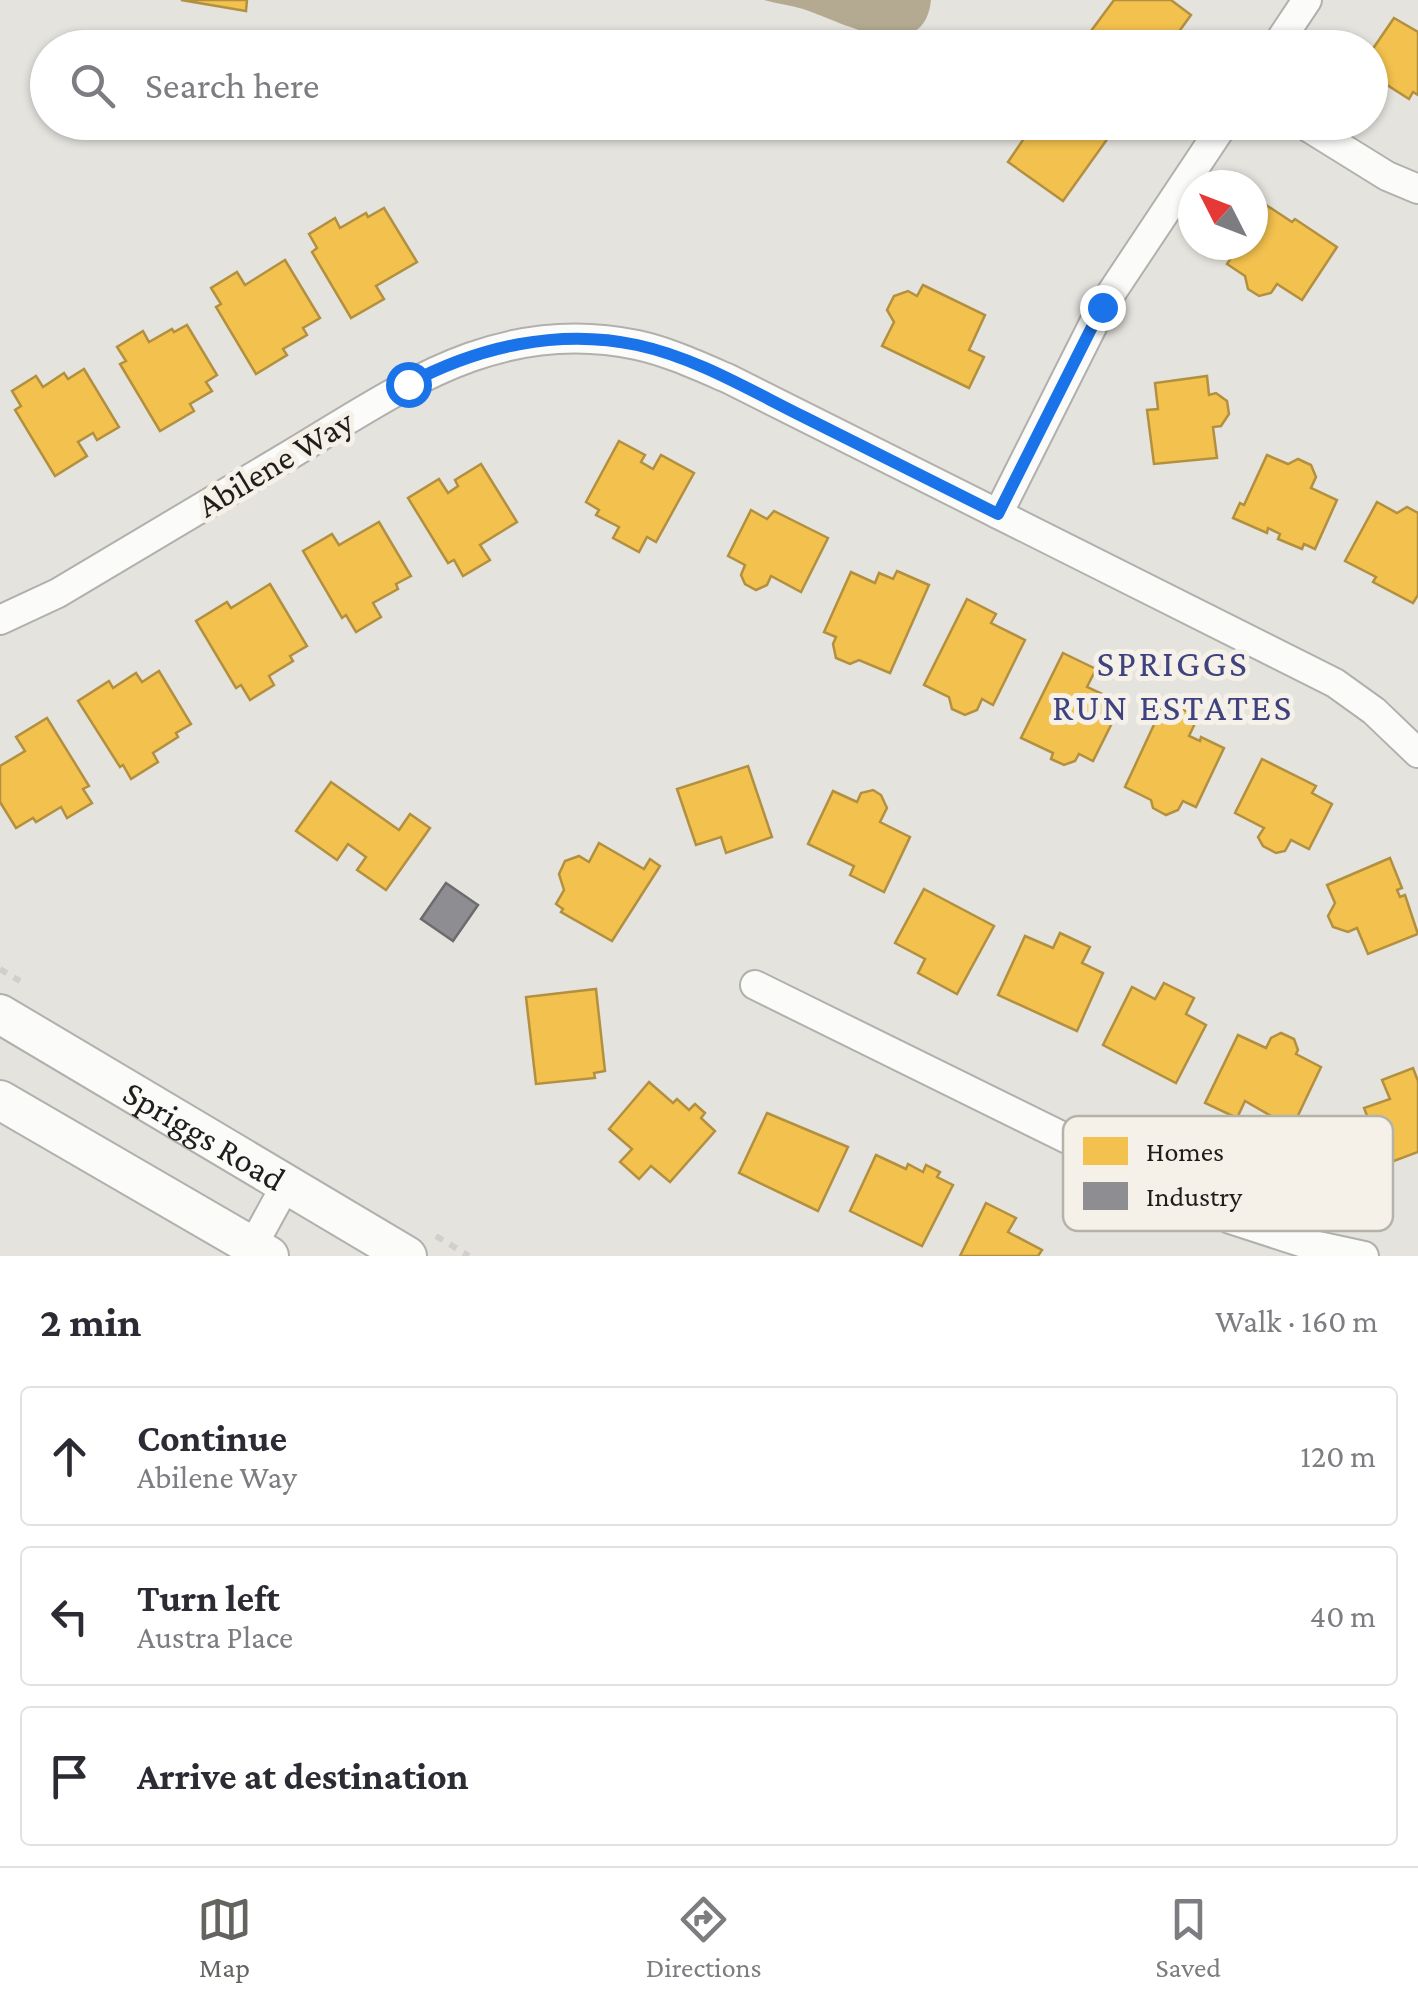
<!DOCTYPE html>
<meta charset="utf-8">
<style>
:root{--surface:#fff;--page:#f7f7f7;--text:#2b2b33;--muted:#7c7c81;--line:#e1e1e2;--accent:#65635f}
body{margin:0;font-family:"Crimson Pro",serif;background:var(--page);color:var(--text)}
.compass{position:absolute;left:1178px;top:170px;width:90px;height:90px;border-radius:50%;background:var(--surface);box-shadow:0 2px 8px #0004;rotate:312deg}
.stop{position:absolute;width:30px;height:30px;margin:-22px;border:8px solid #1a73e8;border-radius:50%;background:#fff}
.stop.end{background:#1a73e8;border-color:#fff;box-shadow:0 2px 10px #0008}
.list{margin:0;padding:0;list-style:none}
h2{display:flex;justify-content:space-between;align-items:center;height:130px;margin:0;padding:0 40px;font-size:42px}
h2 small{font-size:32px;font-weight:400;color:var(--muted)}
.list li{display:grid;grid-template-columns:65px 1fr auto;gap:30px;align-items:center;box-sizing:border-box;height:140px;margin:0 20px 20px;padding:0 20px;border:2px solid var(--line);border-radius:10px}
.list b{display:block;font-size:38px;white-space:nowrap}
.list p{margin:0;font-size:32px;white-space:nowrap;color:var(--muted)}
.list em{font-size:32px;font-style:normal;color:var(--muted)}
.icon{flex:none;width:55px;height:55px;fill:none;stroke:currentColor;stroke-width:2;stroke-linecap:round;stroke-linejoin:round}
.map{position:relative;flex:none;width:1418px;height:1256px;overflow:hidden}
.search{position:absolute;background:var(--surface);box-shadow:0 2px 8px #0004;left:30px;right:30px;top:30px;height:110px;display:flex;align-items:center;gap:25px;box-sizing:border-box;padding:0 35px;border-radius:55px;color:var(--muted);font-size:38px}
.sheet{height:610px;background:var(--surface)}
nav{display:flex;justify-content:space-around;align-items:center;box-sizing:border-box;height:140px;border-top:2px solid var(--line);background:var(--surface);font-size:28px;color:var(--muted)}
nav a{display:grid;justify-items:center;gap:5px}
nav .on{color:var(--accent)}
.map>svg:first-child{display:block}
.water{fill:#b3aa91}
.homes{fill:#f2c14e;stroke:#b3903f;stroke-width:2.5}
.industry{fill:#8d8d92;stroke:#6c6c6e;stroke-width:2.5}
.lines{fill:none;stroke-linecap:round;stroke-linejoin:round}
.minor-casing{stroke:#b1b0ac;stroke-width:32}
.secondary-casing{stroke:#b1b0ac;stroke-width:42}
.path{stroke:#d0cfce;stroke-width:6;stroke-dasharray:8 8;stroke-linecap:butt}
.minor{stroke:#fbfbfa;stroke-width:28}
.secondary{stroke:#fbfbfa;stroke-width:38}
.route{stroke:#1a73e8;stroke-width:12}
.labels{text-anchor:middle;stroke-width:10;stroke-linejoin:round;paint-order:stroke}
.street-label{font-size:35px;fill:#201e1b;stroke:#f5f1e8}
.neighbourhood-label{font-size:38px;letter-spacing:2.5px;fill:#3e427e;stroke:#f5f1e8}
.key{fill:#f5f1e8;stroke:#b5b2aa;stroke-width:2.5}
.key-label{font-size:28px;fill:#201e1b}
</style>
<div class="map">
<svg width="1418" height="1256" viewBox="0 0 1418 1256">
<rect width="100%" height="100%" fill="#e4e3de"/>
<path class="water" d="M764,0H931C924,69 840,21 803,9C791,5 777,4 764,0Z"/>
<g class="homes">
<path d="M181,0H247L246,11Z"/>
<path d="M1114,0H1171L1191,15L1167,48L1158,45L1114,48L1091,31Z"/>
<path d="M1394,18L1418,32V95L1413,92L1409,99L1370,74V53Z"/>
<path d="M1035,122H1101L1113,131L1063,201L1008,162Z"/>
<path d="M1266,205L1292,222L1295,219L1337,247L1302,300L1277,284L1271,293L1259,296L1248,289L1245,276L1227,264L1240,245H1253V225Z"/>
<path d="M384,208L417,262L376,286L384,299L351,318L312,252L317,248L309,234L335,218L340,228L366,213L368,217Z"/>
<path d="M285,260L320,318L303,328L307,335L283,349L287,355L256,374L216,307L221,304L211,288L237,272L245,285Z"/>
<path d="M923,285L985,315L969,350L984,357L969,388L882,346L894,322L887,310L894,296L908,291L917,296Z"/>
<path d="M187,325L217,375L206,382L212,391L190,404L194,411L160,431L120,364L126,361L117,347L143,331L149,342L172,329L174,332Z"/>
<path d="M84,369L119,427L97,440L93,433L78,442L87,456L55,476L15,410L21,406L12,391L36,376L43,387L64,373L68,379Z"/>
<path d="M1207,376L1209,395L1216,393L1227,401L1229,414L1221,426L1213,427L1217,458L1154,464L1147,410L1158,409L1155,383Z"/>
<path d="M619,441L645,455L641,462L653,469L661,455L694,473L656,542L647,537L639,552L613,538L619,527L596,515L599,510L586,502Z"/>
<path d="M1267,455L1288,464L1298,459L1311,465L1316,477L1311,488L1337,500L1315,549L1304,544L1302,549L1278,539L1280,534L1268,528L1267,533L1233,518L1240,503L1244,505Z"/>
<path d="M481,464L517,522L480,545L490,560L463,576L454,560L448,563L408,498L439,479L448,493L458,486L455,480Z"/>
<path d="M1377,502L1397,513L1407,507L1418,513V595L1413,603L1373,582L1376,577L1345,561Z"/>
<path d="M751,510L767,519L774,511L828,538L801,592L771,576L767,585L756,590L745,584L741,575L745,565L728,556Z"/>
<path d="M379,522L411,576L396,584L398,589L373,603L381,617L356,632L346,615L342,618L303,551L332,534L339,545Z"/>
<path d="M897,571L929,585L890,673L859,660L850,664L836,658L833,644L836,637L824,632L851,572L875,583L879,573L893,579Z"/>
<path d="M270,584L307,646L290,656L293,661L269,676L274,685L250,700L241,685L236,688L196,621L227,602L231,608Z"/>
<path d="M967,599L996,614L991,623L1025,640L993,705L982,699L977,710L965,715L952,709L949,697L924,685Z"/>
<path d="M1063,653L1096,669L1087,687L1122,703L1093,761L1079,754L1075,761L1064,765L1051,759L1053,753L1021,738Z"/>
<path d="M159,671L191,724L176,733L178,737L153,753L158,762L131,779L123,765L120,767L78,701L109,681L113,688L136,673L142,682Z"/>
<path d="M1165,701L1198,717L1189,736L1200,741L1201,737L1224,748L1196,807L1183,801L1178,810L1166,815L1153,808L1151,800L1125,787Z"/>
<path d="M47,718L89,786L83,789L92,803L67,818L61,807L36,822L33,818L16,828L0,802V766L25,751L16,737Z"/>
<path d="M1262,759L1316,786L1312,793L1332,804L1309,849L1291,840L1285,851L1276,853L1263,846L1258,837L1264,828L1235,813Z"/>
<path d="M748,766L772,837L726,853L721,837L696,845L677,789Z"/>
<path d="M331,782L399,830L410,814L430,828L386,890L357,870L366,857L348,844L337,860L296,831Z"/>
<path d="M873,790L881,795L887,808L880,822L910,837L884,892L850,875L854,866L808,844L833,791L857,802L861,793Z"/>
<path d="M599,843L644,869L650,859L660,866L612,941L561,912L563,909L556,904L564,890L559,874L565,861L579,856L589,862Z"/>
<path d="M1390,858L1402,888L1397,890L1400,897L1405,895L1418,934L1368,954L1357,928L1348,932L1333,927L1328,916L1335,903L1327,885Z"/>
<path d="M924,889L994,926L957,994L918,973L925,959L895,943Z"/>
<path d="M1060,933L1090,947L1082,963L1103,973L1077,1031L998,995L1025,936L1053,948Z"/>
<path d="M1164,983L1194,998L1186,1014L1206,1025L1176,1083L1103,1045L1132,987L1155,999Z"/>
<path d="M596,989L605,1071L594,1073L595,1078L536,1084L526,997Z"/>
<path d="M1281,1033L1294,1039L1298,1050L1296,1054L1321,1067L1292,1128L1245,1101L1237,1118L1205,1103L1238,1035L1266,1048L1271,1038Z"/>
<path d="M1413,1068L1418,1081V1152L1386,1164L1364,1108L1390,1099L1382,1080Z"/>
<path d="M649,1082L673,1103L677,1099L689,1110L695,1104L705,1113L701,1118L715,1131L670,1182L651,1166L639,1179L620,1162L632,1149L609,1129Z"/>
<path d="M767,1113L848,1147L818,1211L739,1173Z"/>
<path d="M876,1155L906,1169L908,1164L923,1172L926,1165L940,1172L937,1177L953,1185L922,1246L850,1211Z"/>
<path d="M986,1203L1016,1218L1008,1232L1042,1250L1038,1256H960Z"/>
</g>
<path class="industry" d="M446,883L478,905L453,941L421,919Z"/>
<g class="lines">
<defs>
<g id="minor">
<path d="M1275,48L1307,0"/>
<path d="M1300,122L1387,176L1418,189"/>
<path d="M998,514L1102,307L1225,122"/>
<path d="M0,620L58,593C136,547 214,500 293,453C403,387 499,316 637,345C669,352 699,366 729,379L1335,683L1374,711L1418,753"/>
<path d="M755,985L1230,1219L1304,1243L1364,1256"/>
<path d="M247,1256L287,1183"/>
</g>
<g id="secondary">
<path id="s1" d="M0,1014L407,1256"/>
<path d="M0,1100L269,1256"/>
</g>
</defs>
<use href="#minor" class="minor-casing"/>
<use href="#secondary" class="secondary-casing"/>
<g class="path">
<path d="M0,969L20,981"/>
<path d="M436,1236L469,1256"/>
</g>
<use href="#minor" class="minor"/>
<use href="#secondary" class="secondary"/>
</g>
<g class="lines">
<path class="route" d="M408,384C477,347 558,328 637,345C697,358 751,391 806,418C870,450 934,482 998,514L1102,307"/>
</g>
<g class="labels">
<g class="street-label">
<text transform="translate(275 463) rotate(-31)" y="12">Abilene Way</text>
<text dy="12" stroke="none"><textPath href="#s1" startOffset="238">Spriggs Road</textPath></text>
</g>
<g class="neighbourhood-label">
<text x="1173" y="676">SPRIGGS<tspan x="1173" dy="44">RUN ESTATES</tspan></text>
</g>
</g>
<rect x="1063" y="1116" width="330" height="115" rx="15" class="key"/>
<rect x="1083" y="1137" width="45" height="28" fill="#f2c14e"/>
<rect x="1083" y="1182" width="45" height="28" fill="#8d8d92"/>
<g class="key-label">
<text x="1146" y="1161">Homes</text>
<text x="1146" y="1206">Industry</text>
</g>
</svg>
<svg class="compass" viewBox="-18 -18 36 36"><path d="M0-13l5 13h-10z" fill="#e53935"/><path d="M0 13l5-13h-10z" fill="#7c7c81"/></svg>
<div class="stop" style="left:408px;top:384px"></div>
<div class="stop end" style="left:1102px;top:307px"></div>
<div class="search"><svg class="icon" aria-label="search" viewBox="0 0 24 24"><circle cx="10" cy="10" r="6"/><path d="M15 15l6 6"/></svg>Search here</div>
</div>
<section class="sheet">
<h2>2 min<small>Walk · 160 m</small></h2>
<ul class="list">
<li><svg class="icon" aria-label="ahead" viewBox="0 0 24 24"><path d="M12 20V5M6 11l6-6 6 6"/></svg><div><b>Continue</b><p>Abilene Way</p></div><em>120 m</em></li>
<li><svg class="icon" aria-label="left" viewBox="0 0 24 24"><path d="M17 20v-9H6M10 6l-5 5 5 5"/></svg><div><b>Turn left</b><p>Austra Place</p></div><em>40 m</em></li>
<li><svg class="icon" aria-label="arrive" viewBox="0 0 24 24"><path d="M6 21V4h12l-3 4 3 4H6"/></svg><div><b>Arrive at destination</b></div></li>
</ul>
</section>
<nav>
<a class="on"><svg class="icon" aria-label="map" viewBox="0 0 24 24"><path d="M3 6l6-2 6 2 6-2v14l-6 2-6-2-6 2zM9 4v14M15 6v14"/></svg>Map</a>
<a><svg class="icon" aria-label="directions" viewBox="0 0 24 24"><path d="M12 3l9 9-9 9-9-9zM9 14v-3h6M13 9l2 2-2 2"/></svg>Directions</a>
<a><svg class="icon" aria-label="saved" viewBox="0 0 24 24"><path d="M7 4h10v16l-5-4-5 4z"/></svg>Saved</a>
</nav>
